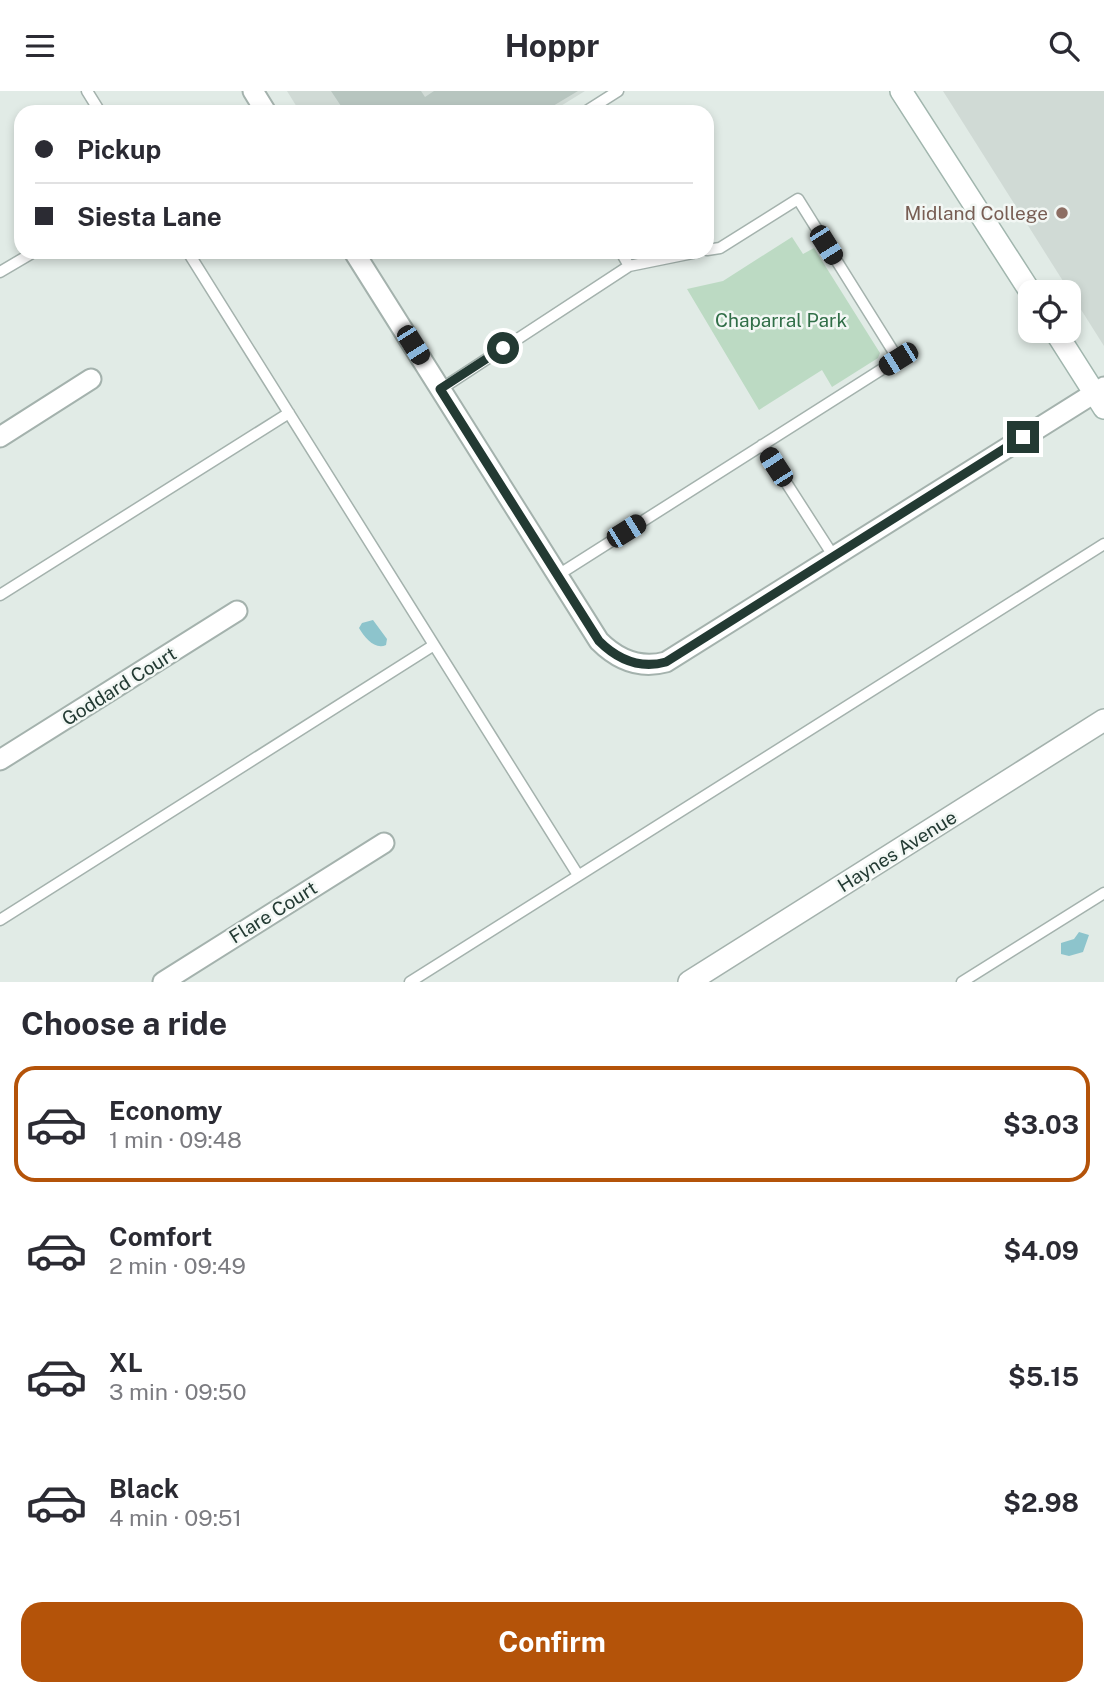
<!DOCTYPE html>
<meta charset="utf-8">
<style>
body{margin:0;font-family:"Public Sans",sans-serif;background:#f7f7f7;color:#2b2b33;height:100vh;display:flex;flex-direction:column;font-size:26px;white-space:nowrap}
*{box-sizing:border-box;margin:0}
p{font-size:23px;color:#7c7c81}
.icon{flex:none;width:38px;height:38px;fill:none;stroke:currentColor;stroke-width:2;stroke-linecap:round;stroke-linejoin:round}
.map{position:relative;height:891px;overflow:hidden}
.side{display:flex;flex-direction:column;background:#fff;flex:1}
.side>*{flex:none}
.top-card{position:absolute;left:14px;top:14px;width:700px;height:154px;border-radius:21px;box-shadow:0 4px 10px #0003;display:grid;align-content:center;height:154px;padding:0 21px;background:#fff}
.fabs{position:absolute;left:1018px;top:189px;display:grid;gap:14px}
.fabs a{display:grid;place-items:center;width:63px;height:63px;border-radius:14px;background:#fff;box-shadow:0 4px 10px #0003;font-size:35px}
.end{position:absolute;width:32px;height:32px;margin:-16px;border:9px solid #233a33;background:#fff;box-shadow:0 0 0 4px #fff}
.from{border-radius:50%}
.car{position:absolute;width:21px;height:42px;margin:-21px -10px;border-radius:9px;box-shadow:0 0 5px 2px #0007;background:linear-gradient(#222 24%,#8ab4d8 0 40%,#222 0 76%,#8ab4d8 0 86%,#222 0)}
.top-card b{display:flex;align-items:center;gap:24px;height:66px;font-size:26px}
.top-card b+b{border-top:2px solid #e1e1e2}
.top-card i{width:18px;height:18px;background:#2b2b33}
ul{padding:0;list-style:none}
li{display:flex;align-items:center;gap:21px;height:116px;margin:0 14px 10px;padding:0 7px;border:4px solid transparent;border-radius:21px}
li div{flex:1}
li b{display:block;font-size:26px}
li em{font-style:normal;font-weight:700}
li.selected{border-color:#b45309}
li>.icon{width:63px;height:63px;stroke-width:1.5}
h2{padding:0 21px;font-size:32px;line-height:84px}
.cta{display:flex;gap:14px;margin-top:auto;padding:14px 21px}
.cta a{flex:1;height:80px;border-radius:21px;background:#b45309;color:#fff;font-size:28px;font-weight:700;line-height:80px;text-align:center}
header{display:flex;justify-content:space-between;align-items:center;height:91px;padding:0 21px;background:#fff;font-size:32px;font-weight:700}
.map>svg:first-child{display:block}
.built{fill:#d0dad5}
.green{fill:#bcdac3}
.water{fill:#8dc4cc}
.building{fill:#b7c5bf}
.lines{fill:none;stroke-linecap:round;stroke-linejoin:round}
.service-casing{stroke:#a4b2ad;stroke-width:13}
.minor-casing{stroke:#a4b2ad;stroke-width:23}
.tertiary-casing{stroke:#a4b2ad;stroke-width:24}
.secondary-casing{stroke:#a1b6ae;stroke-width:24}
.service{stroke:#fff;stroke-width:10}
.minor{stroke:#fff;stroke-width:19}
.tertiary{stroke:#fff;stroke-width:21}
.secondary{stroke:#fff;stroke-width:21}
.route{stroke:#233a33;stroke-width:9}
.education-dot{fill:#8d6e63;stroke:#f2f7f4;stroke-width:2.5}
.labels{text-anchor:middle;stroke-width:5;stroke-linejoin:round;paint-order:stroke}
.education-label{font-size:19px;fill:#785e54;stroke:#f2f7f4;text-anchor:end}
.park-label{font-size:19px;fill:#306e47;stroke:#f2f7f4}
.street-label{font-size:19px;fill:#233a33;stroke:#f2f7f4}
</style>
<header><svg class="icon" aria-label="menu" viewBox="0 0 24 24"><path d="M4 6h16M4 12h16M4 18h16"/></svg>Hoppr<svg class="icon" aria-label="search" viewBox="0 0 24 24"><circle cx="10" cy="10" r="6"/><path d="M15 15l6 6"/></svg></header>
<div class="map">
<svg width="1104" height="891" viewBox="0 0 1104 891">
<rect width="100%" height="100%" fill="#e1ebe6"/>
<!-- built -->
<path class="built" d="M287,0h298l-34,21h-251z
M943,0h161v255z"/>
<!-- green -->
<path class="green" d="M792,146l11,17 11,-6 66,105 -2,5 -46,29 -10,-17 -63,40 -72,-121 36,-8z"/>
<!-- water -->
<path class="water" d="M373,529l14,19 -1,6c-11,5 -21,-7 -27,-17l3,-5z
M1079,841l10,3 -6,17 -14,4 -8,-2v-11l13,-4z"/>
<!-- building -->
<path class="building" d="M331,0h90l4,6 9,-6h144l-35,21h-198z"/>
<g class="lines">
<!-- service casing -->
<g class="service-casing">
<path id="service" d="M87,0l13,21
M585,21l33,-21
M188,161l390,623
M621,161l8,14
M0,181l34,-20
M441,298l188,-123 69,-14
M762,354l72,112
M558,484l340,-216 -100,-160 -78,49 -13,2
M0,504l289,-182
M0,829l434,-275
M410,891l694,-438
M962,891l142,-89"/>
</g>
<!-- minor casing -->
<g class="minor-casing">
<path id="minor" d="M253,0l13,21
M354,161l245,389c19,19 41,28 67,21l438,-275
M0,346l91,-58
M0,669l237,-149
M163,891l221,-139"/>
</g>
<!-- tertiary casing -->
<g class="tertiary-casing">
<path id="tertiary" d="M689,891l415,-262"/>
</g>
<!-- secondary casing -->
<g class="secondary-casing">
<path id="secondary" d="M901,0l130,202
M1055,240l49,77"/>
</g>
<!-- service -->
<use href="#service" class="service"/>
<!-- minor -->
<use href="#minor" class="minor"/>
<!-- tertiary -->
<use href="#tertiary" class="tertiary"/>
<!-- secondary -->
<use href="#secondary" class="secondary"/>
</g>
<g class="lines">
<!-- route -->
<path class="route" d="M503,257l-63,41 159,252c19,19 41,28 67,21l357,-225"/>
</g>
<!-- markers -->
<circle class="education-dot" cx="1062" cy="122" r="7"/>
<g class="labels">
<!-- education labels -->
<g class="education-label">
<text x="1048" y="129">Midland College</text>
</g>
<!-- park labels -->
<g class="park-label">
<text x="781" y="236">Chaparral Park</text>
</g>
<!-- street labels -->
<g class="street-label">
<text transform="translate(119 595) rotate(-32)" y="7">Goddard Court</text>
<text transform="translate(897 760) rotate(-32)" y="7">Haynes Avenue</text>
<text transform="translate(273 821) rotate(-32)" y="7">Flare Court</text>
</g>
</g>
</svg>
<div class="fabs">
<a><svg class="icon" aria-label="locate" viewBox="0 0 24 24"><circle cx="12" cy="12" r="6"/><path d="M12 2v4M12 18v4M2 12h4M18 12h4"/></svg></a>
</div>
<i class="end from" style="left:503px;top:257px"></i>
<i class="end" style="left:1023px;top:346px"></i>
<i class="car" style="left:826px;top:154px;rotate:148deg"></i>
<i class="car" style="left:413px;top:254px;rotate:148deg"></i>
<i class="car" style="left:898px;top:268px;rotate:238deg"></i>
<i class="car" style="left:776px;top:376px;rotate:327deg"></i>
<i class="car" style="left:626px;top:440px;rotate:58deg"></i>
<div class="top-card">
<b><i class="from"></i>Pickup</b>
<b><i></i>Siesta Lane</b>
</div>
</div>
<section class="side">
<h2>Choose a ride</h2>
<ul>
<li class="selected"><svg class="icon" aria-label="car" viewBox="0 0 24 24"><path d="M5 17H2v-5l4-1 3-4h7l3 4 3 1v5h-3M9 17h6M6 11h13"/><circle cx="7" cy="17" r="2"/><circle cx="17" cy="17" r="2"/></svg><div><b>Economy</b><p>1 min · 09:48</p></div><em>$3.03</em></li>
<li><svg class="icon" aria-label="car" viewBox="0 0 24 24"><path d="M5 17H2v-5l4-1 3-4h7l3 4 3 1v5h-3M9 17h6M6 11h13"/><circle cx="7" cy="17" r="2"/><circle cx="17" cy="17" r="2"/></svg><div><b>Comfort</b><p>2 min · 09:49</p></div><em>$4.09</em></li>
<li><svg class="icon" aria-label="car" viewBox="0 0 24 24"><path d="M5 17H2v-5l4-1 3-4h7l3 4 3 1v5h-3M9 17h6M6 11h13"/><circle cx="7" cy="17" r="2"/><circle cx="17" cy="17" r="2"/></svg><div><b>XL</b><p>3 min · 09:50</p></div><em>$5.15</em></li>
<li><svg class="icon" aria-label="car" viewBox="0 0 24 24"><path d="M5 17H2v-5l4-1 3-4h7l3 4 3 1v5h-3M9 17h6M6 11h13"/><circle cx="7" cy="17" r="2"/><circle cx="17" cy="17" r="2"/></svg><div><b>Black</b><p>4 min · 09:51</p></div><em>$2.98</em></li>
</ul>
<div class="cta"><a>Confirm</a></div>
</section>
